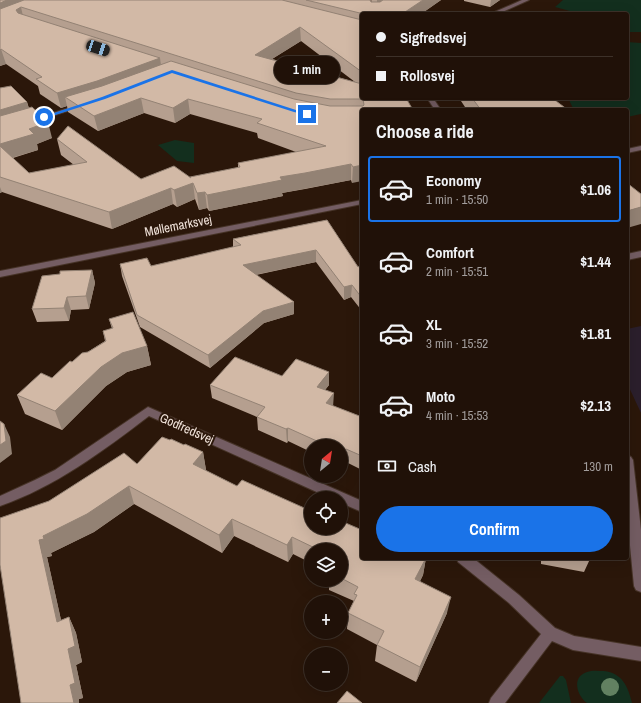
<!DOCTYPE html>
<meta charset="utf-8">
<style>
body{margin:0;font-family:"Archivo Narrow",sans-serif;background:#2d1f16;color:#f1f3f6;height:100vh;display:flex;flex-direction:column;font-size:15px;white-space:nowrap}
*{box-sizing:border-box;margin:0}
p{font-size:13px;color:#a29d9c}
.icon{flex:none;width:22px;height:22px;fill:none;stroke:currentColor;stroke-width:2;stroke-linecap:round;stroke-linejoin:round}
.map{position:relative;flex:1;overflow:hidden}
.sheet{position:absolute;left:360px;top:108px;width:269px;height:452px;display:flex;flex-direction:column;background:#201108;border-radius:4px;box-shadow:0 4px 16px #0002,0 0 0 1px #3d3129}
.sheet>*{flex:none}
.guide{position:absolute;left:360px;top:12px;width:269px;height:88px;border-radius:4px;box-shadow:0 4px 16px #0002,0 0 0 1px #3d3129;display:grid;align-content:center;height:88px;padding:0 16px;background:#201108}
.needle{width:26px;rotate:30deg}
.controls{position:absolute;left:304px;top:439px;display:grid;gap:8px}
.controls a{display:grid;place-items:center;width:44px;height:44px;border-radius:50%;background:#201108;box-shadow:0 4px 16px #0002,0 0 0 1px #3d3129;font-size:20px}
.end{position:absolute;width:18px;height:18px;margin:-9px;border:5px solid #1a73e8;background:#fff;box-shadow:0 0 0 2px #fff}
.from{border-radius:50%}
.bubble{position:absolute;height:28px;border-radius:14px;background:#201108;box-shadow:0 4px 16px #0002,0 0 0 1px #3d3129;font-size:13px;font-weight:800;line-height:28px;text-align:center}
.car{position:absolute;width:12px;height:24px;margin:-12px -6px;border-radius:5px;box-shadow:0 0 3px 1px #0007;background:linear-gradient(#222 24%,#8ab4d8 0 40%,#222 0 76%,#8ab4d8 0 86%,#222 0)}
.guide b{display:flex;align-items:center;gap:14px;height:38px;font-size:15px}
.guide b+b{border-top:1px solid #3d3129}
.guide i{width:10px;height:10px;background:#f1f3f6}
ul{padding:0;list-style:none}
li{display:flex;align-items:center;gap:12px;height:66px;margin:0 8px 6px;padding:0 8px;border:2px solid transparent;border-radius:4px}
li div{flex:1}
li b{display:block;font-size:15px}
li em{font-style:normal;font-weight:800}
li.current{border-color:#1a73e8}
li>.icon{width:36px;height:36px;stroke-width:1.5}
h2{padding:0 16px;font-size:18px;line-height:48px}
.pay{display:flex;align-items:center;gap:10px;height:44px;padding:0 16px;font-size:15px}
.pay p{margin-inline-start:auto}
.primary-button{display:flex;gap:8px;margin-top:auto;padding:8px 16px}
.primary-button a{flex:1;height:46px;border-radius:24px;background:#1a73e8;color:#fff;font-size:16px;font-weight:800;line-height:46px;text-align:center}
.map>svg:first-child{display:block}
.education{fill:#2b1f2c}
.green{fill:#132f1e}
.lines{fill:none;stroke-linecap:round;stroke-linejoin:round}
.service-casing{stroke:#463327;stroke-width:2}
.minor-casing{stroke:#463327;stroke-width:2}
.service{fill:#745d63;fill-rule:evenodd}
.minor{fill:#745d63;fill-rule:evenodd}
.tree{fill:#628161}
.wall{fill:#b59f8f;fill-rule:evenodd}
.shaded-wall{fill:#938274}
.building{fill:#d2b9a6;stroke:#938274}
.route{fill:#1a73e8}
.labels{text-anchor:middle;stroke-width:4;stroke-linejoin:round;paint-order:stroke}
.street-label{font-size:13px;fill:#efe1d8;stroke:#2b170a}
</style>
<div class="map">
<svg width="641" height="703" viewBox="0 0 641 703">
<rect width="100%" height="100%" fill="#2b170a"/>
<!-- education -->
<path class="education" d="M641,326v87l-14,-30v-54z"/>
<!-- green -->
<path class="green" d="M563,0h78v32h-14v-18h-61l4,-3 -15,-4z
M627,42l14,1v71l-14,3v-7h-53l-6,-12h59z
M175,140l19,3v20l-17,-2 -19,-16z
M604,671c18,2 24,15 28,32h-45c-10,-7 -16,-26 0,-31 5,-2 12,-1 17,-1z
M560,676h3l3,4 5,23h-32z"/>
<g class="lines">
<!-- service casing -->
<g class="service-casing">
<path id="service" d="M641,251v6l-14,3v-6z"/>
</g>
<!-- minor casing -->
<g class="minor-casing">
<path id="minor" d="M522,0h7l-31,14h-8z
M427,98h6l8,12h-6z
M78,105l5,1 -50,16 -5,-1z
M641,146v4l-14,3v-4z
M362,200v4l-362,73v-6z
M148,407l214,94v11l-21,-9v-5h-11l-181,-82c-46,35 -94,71 -149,90v-10l35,-16 20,-10z
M627,455l4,2 2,3 8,70v62l-5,-2 -2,-4 -7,-71z
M457,558h16l46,37 36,33 19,8 67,11v14l-68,-11 -21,-9 -47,62h-16l2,-5 50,-64 -32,-31 -51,-41z"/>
</g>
<!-- service -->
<use href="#service" class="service"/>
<!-- minor -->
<use href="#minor" class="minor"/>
</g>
<!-- trees -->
<circle class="tree" cx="610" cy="687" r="9"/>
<!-- wall -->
<path class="wall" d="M0,0h370l2,2 -1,-2h70l-20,14h-59v84h44l-54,85 -1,-3 -46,9 -23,4 1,3 -74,15 -2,-3 -8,2 -4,-11 -18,8 -4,-3 -61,25 -110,-37 -2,1v-105l27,14 2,6 23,30 -15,6 1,6 -25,8 16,15 45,-8 -13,-10 -4,-16 84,40 49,-1 48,-10v-5l58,-11 -38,-14 -1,-5 -67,-19 -15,9 -31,-10 -46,18 -30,-19 -1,-6 -6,2 -21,-14 -2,-8 -32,-22 -6,2zM301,41l54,41 -83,-23z
M464,0h36l-10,7 -26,-6z
M459,98h93l16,12h-101z
M327,220l31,47 4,2v42l-11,-14 -7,3 -28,-38 -60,13 38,27v12l-30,9 -54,45 -70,-41 -18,-51 -2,-12 31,2 82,-19v-8z
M92,270l3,13 -6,26 -18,1 -2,11 -32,1 -5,-13 28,-35z
M109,319l38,27 4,19 -24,7 -21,14 -44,44 -37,-16 -8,-19 35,-17 20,-16 33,-21 -2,-10 9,-2z
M210,385h119l-4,5 8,16 29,11v53l-16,-8 -3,4 -2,-1v-19h-30v6l-23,-11 -1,2 -29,-13 -1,-13 -45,-19z
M170,440l33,12 3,18v1l105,57 115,30 -3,17 -3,6 27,32 -31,69 -41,-21 2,-16 -30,-16 1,-16 6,-12 -25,-11v-10h12v-30h-30v13l-18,-9 -5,8 -54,-26 -12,17 -88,-49 -40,28 -43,21 1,3 -5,1 14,63 8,-3 7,16 6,29 -6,3 7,33 -4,1 -58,4 28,-202 88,-37z
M541,558h49v1l-6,13 -43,-8z"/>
<!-- shaded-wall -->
<path class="shaded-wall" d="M7,0h36l-22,7 3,14 -24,-4v-14z
M377,0h14l-14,9z
M423,0h18l-20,14h-19z
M491,0h9l-10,7z
M300,27l1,14 -45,28 -1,-14z
M1,49l5,15 -6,2v-16z
M160,58l2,14 -97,25 2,9 -6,2 -4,-15z
M141,98l3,15 -46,18 -4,-15z
M188,99l2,15 -15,9 -2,-15z
M27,102l4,15 -31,9v-16z
M48,122l4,16 -15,6 1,6 -34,10 -4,-12v-4l29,-15z
M351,164v16l-69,13 1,3 -74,15 -2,-16 73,-18z
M362,165v16l-10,2 1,-16z
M193,183l2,16 -18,8 -3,-17z
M0,187l2,5 -2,1z
M171,188l2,16 -61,25 -3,-17z
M205,192l2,16 -8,2 -2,-17z
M641,207v17l-14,4v-17z
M316,250v12l-72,15 -1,-12z
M92,270l3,13 -6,26 -3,-13z
M352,285l-1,12 -7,3v-13z
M67,297l4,13 -2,11 -5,-13z
M294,302v12l-30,9 -54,45 -2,-13 55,-44z
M147,346l4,19 -24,7 -21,14 -44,44 -7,-19 46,-44 21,-14z
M329,372v13l-12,15v-13z
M334,393l-1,14 -7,-4z
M4,424l6,13 2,17 -12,9v-18z
M288,428v13l-1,2 -1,-14z
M346,449v13l-3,4 1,-13z
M203,452l3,18 -10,12 -3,-18z
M129,486l5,18 -40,28 -43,21 1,3 -5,1 18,81 -8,-16 -18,-82 4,-4z
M232,519l2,17 -12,17 -3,-18z
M292,537l1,17 -5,8 -1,-17z
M426,558l-3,17 -10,21 2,-17z
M451,597l-4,16 -31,69 4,-15z
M69,617l7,16 6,29 -6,3 7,33 -4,1v4h-5l-4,-18 -2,-36z"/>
<!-- building -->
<path class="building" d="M0,0h7l-7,3z
M24,0h258l80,20v52l-62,-45 -45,28 107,29v14h44l7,12h-51v55l-9,2 -2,-3 -46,9 -25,4 2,3 -75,15 -2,-3 -8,1 -4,-10 -19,7 -3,-2 -62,24 -109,-35v-31l29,27 58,-11 -30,-23 11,-13 73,53 33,-13 17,12 -1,-1 50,-10 -2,-4 88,-17 -69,-23 5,-4 -74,-20 -15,9 -32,-10 -47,18 -29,-19 37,-11 69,-25 123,38 36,7h33l1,-1 -1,-6h-33l-34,-6 -275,-86 -5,3 2,3 142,45 -63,23 -40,12 -21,-14 6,-2 -41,-28 -1,1v-41z
M306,0h64l1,2h9l3,-2h40l-21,14h-38z
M11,86l16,16 -27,8v-22z
M472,98h80l16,12h-87z
M32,107l16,15 -19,7 5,5 -34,10v-28z
M627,183l14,11v13l-14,4z
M327,220l31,47 2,-1 2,3v29l-10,-13 -8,2 -28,-37 -73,15 51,37 -31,9 -55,44 -71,-40 -17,-51 27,-6 4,8 90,-21 -8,-6z
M92,270l-6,26 -19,1 -3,11 -32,1 10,-33 18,-2v-3z
M133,312l14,34 -25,7 -21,14 -46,44 -38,-16 24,-22 11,5 18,-17 2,1 10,-9 6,-1 18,-11 -3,-10 10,-3 -4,-9z
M235,357l47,19 14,-17 33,13 -12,15 17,6 -8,10 36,14v39l-16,-7 -2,4 -3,-1v-6h-13l-40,-18 -2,1 -29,-12 8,-10 -55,-22z
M0,421l4,3 2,17 -6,4z
M162,437l8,3 1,-1 13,6 1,-1 18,8 -10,12 44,22 5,-6 69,31v17h30v-7l21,9v28h64l-11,21 36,18 -31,70 -43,-22 7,-14 -36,-18 9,-18 -3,-1 4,-7 -17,-9v-28h-22l-27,-13 -5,8 -55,-26 -13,16 -90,-49 -42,28 -44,22 1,3 -5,1 18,82 12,-5 6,29 -7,3 7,34 -5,2 4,18h-53l-21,-138v-47l49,-17 75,-48 13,11z
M347,691l15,12h-25z"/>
<!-- route -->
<path class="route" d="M172,70l124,40 13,4 -2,1 -13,-3 -122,-39 -67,26 -59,19 -4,-1 60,-20z"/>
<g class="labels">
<!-- street labels -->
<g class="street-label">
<text transform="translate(178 225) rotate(-11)" y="5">Møllemarksvej</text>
<text transform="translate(187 428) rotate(24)" y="5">Godfredsvej</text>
</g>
</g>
</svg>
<div class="controls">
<a><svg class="needle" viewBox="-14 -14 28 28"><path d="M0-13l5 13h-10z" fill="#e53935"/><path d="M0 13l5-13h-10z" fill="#a29d9c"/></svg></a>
<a><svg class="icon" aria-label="locate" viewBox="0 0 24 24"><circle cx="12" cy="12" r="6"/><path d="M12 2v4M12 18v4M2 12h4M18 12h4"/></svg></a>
<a><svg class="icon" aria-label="layers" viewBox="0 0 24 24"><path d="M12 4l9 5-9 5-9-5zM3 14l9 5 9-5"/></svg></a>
<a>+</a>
<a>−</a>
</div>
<i class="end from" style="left:44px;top:117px"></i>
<i class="end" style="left:307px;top:114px"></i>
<div class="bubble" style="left:274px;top:56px;width:66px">1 min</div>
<i class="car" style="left:98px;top:48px;rotate:108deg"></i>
<div class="guide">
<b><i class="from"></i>Sigfredsvej</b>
<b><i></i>Rollosvej</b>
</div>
<section class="sheet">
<h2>Choose a ride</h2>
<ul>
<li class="current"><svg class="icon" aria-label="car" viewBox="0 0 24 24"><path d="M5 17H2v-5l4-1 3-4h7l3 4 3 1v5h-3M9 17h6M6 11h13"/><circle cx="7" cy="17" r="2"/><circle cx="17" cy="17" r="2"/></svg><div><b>Economy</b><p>1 min · 15:50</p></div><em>$1.06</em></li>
<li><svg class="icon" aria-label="car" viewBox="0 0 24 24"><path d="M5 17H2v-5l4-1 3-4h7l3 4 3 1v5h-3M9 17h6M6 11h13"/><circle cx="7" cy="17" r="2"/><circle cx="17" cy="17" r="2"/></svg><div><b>Comfort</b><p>2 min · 15:51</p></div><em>$1.44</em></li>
<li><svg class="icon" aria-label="car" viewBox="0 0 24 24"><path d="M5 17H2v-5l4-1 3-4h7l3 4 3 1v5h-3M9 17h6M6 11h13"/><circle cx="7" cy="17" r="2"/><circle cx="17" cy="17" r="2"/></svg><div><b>XL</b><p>3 min · 15:52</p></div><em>$1.81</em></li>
<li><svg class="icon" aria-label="car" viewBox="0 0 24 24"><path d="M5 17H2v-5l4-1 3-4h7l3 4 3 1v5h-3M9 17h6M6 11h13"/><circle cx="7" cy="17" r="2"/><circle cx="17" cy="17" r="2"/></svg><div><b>Moto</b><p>4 min · 15:53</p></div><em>$2.13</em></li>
</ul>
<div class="pay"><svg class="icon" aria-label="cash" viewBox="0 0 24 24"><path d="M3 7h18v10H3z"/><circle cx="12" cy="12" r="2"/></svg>Cash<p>130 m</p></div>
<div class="primary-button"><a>Confirm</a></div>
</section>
</div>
